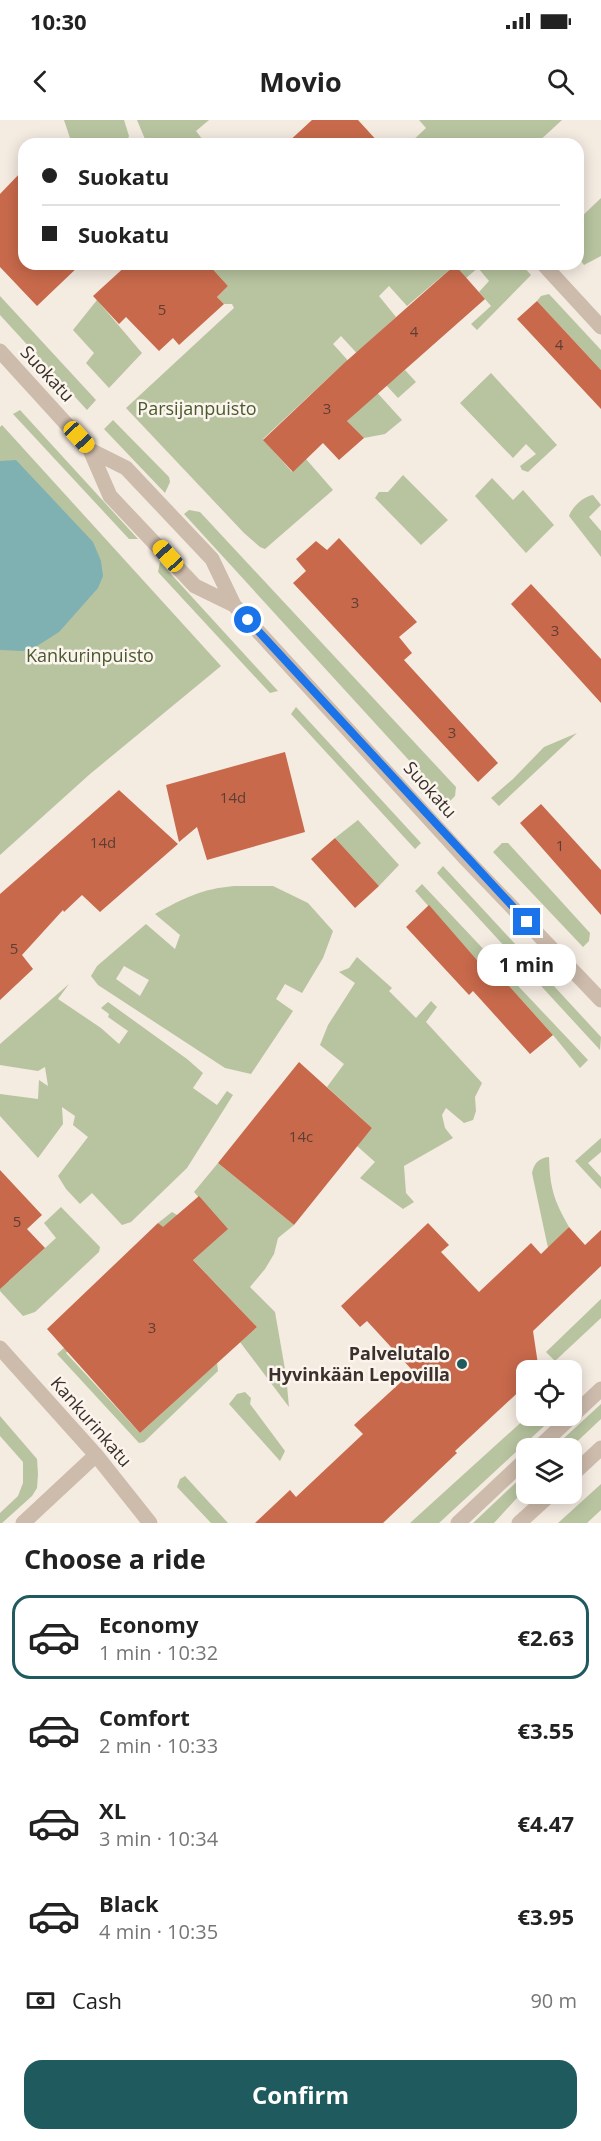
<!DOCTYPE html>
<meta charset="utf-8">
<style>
body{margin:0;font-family:"Open Sans",sans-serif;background:#f2f2f2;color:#222;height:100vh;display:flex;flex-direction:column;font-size:22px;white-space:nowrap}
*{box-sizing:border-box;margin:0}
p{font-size:20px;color:#767676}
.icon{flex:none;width:33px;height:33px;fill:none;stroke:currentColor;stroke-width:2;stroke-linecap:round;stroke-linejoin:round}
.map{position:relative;height:1403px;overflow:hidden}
.panel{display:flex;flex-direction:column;background:#fff;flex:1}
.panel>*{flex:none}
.hud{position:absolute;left:18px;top:18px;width:566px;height:132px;border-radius:18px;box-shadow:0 3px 15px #0003;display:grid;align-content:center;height:132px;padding:0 24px;background:#fff}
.tools{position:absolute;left:516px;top:1240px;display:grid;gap:12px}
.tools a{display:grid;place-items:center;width:66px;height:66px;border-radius:12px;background:#fff;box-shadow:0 3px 15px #0003;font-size:30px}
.end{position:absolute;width:27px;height:27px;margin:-14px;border:8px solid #1a73e8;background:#fff;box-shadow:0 0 0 3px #fff}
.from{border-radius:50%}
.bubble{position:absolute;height:42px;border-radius:18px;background:#fff;box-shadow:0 3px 15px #0003;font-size:20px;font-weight:700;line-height:42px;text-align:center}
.car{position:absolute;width:18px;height:36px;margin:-18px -9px;border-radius:8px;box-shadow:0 0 4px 2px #0007;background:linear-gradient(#f5c518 24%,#345 0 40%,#f5c518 0 76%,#345 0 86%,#f5c518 0)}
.hud b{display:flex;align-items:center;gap:21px;height:57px;font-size:22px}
.hud b+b{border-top:2px solid #e0e0e0}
.hud i{width:15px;height:15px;background:#222}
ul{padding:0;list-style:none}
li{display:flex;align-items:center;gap:18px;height:84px;margin:0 12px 9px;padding:0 12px;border:3px solid transparent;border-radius:18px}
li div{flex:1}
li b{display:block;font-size:22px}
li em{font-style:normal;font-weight:700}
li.active{border-color:#1f5a5e}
li>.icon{width:54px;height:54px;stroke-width:1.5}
h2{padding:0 24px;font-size:27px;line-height:72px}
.pay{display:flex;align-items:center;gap:15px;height:66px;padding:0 24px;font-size:22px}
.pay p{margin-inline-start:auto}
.action{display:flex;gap:12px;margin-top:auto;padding:12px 24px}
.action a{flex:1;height:69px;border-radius:18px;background:#1f5a5e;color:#fff;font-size:24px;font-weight:700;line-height:69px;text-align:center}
.status{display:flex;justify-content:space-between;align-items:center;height:42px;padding:0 30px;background:#fff;direction:ltr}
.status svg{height:16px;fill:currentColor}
header{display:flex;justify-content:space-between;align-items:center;height:78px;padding:0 24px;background:#fff;font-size:27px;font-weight:700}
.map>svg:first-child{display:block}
.green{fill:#b8c4a0;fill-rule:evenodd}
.water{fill:#7fb0b2}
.building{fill:#c8694b}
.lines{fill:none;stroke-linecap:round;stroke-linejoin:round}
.minor{stroke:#cdbbac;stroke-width:15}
.tertiary{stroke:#cdbbac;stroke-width:15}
.route{stroke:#1a73e8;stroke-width:8}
.poi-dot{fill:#1f5a5e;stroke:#fbf5ee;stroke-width:2}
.labels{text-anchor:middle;stroke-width:5;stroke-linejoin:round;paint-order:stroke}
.number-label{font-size:15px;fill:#5e3e33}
.street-label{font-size:18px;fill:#3b302b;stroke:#fbf5ee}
.park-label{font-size:18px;fill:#4a5a2e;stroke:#fbf5ee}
.poi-label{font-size:18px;font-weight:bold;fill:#3b302b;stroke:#fbf5ee;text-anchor:end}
</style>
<div class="status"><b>10:30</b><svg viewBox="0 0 49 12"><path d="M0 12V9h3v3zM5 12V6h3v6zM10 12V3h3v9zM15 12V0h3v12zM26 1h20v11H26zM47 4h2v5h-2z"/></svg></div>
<header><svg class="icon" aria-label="back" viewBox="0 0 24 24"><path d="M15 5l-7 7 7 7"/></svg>Movio<svg class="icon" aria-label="search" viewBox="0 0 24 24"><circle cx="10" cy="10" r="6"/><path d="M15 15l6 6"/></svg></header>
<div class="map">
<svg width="601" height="1403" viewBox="0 0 601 1403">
<rect width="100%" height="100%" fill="#f4ebe1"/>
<!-- green -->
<path class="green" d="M64,0h60l5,16 -3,8h-54z
M137,0h72l-13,11 10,13h-59z
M419,0h143l-26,24h-127l17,-16z
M601,78v58l-17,9 -6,-8v-37z
M210,144h311l10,11 -54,55 -6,-6 20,-18 -12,-14 10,-11 -11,-13 -12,10 -11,-13 -48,41 -18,-20 -10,10 17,21 -32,30 29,33 12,-10 11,12 -18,16 -57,-62 -8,8 69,76 -17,14 -21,4 -17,-17 25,-24 -30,-32 -79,74 29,33 14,-13 27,31 -68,59 -5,-2 -16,-14 -118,-125 108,-100 -2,-4h-8l-7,-7 11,-11 -19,-21z
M549,174l52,56v20l-64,-69 4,-5z
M0,176l96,104 -9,10 -87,-95z
M97,180l45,53 -33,35 -23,-25 8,-10 -21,-23z
M491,253l66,72 -29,27 -6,-2 -2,-4 16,-12 -10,-10 -13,14 -53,-55z
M20,290l118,129h-9l-116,-125z
M113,300l56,57 1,5 -5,11 -61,-64z
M2,305l219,241 -131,108 -90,81v-428z
M403,355l45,45 -27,25 -46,-47 4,-6h9z
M492,358l21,22 10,-10 31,35 -28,28 -51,-57z
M593,375l8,10 -12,12 12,14v26l-32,-41c3,-9 15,-20 24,-21z
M189,390l11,2 256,275 -1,9 -7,7 -264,-289z
M160,442l118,129 -8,2 -112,-121z
M296,587l125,136 -6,6 -124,-135z
M577,613l-78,73 -8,-8 22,-19 31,-32z
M358,700l41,45 -20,21 -44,-48z
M502,723h6l82,90 -1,8 -6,6 -90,-95z
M443,746l158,171 -1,13 -163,-177z
M422,764l166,176 -8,8 -27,-33 -52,-58 -5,5 -81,-91z
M234,766h39l35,17 25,28 -10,27 -21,35 -17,-9 -9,15 17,12 -42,63 -26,-6 -127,-83 -7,-9 6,-10 49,-42 29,25 5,-14 -25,-21c29,-16 46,-25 79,-28zM124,846l25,14 -9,16 -24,-17z
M357,837l35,31 -3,3 27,27 15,-17 6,6 -11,15 56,61 -7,14 1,14 -3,9 -9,3 -18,-15 -4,7 3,13 8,10 -49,28 2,27 8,9 -11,7 -43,-31 15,-16 -18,-16 15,-18 -45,-41 17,-23 -24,-19 8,-20 27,-42 -16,-11 10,-4z
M69,864l-11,15 43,29 18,16 9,-13 -20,-14 1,-3 -8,-6 7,-6 79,57 16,14 -10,15 24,17 10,-14 6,4 -46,73 -56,54 -9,3 -30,-32 -12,11 -14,-15 -8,-13 30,-39 -15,-12 2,-9 -13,-9 1,17 -25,34 -38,-42v-22l38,5 1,-19 9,6 -3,-19 -7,4 -38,-6v-21z
M601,1018v14l-13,11 13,14v12l-26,-28z
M549,1037c1,32 5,43 20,70l-21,21 -16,-75c2,-9 6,-15 17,-16z
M218,1043l76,62 -16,13 -4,16 -9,15 -15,18 25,25 11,63 3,32 -49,-65 17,-15 -99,-104 14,-11 5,3 29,33 21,-19 -33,-37z
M61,1087l39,40 -1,5 -64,60 -12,4 -23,-25v-19l9,9 47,-43 -12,-15z
M601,1179v19l-46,43 -9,-9z
M83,1215l-17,18 74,80 77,-70 1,8 -74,71 -5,1 -82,-89 21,-18z
M245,1272l6,6 -1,6 35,47 -5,10 -51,-57 8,-10z
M601,1284v15l-32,30h-17z
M0,1296l37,43 1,15 -1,14 -5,8 -30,27h-2v-10l18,-17 5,-13v-21l-23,-26z
M528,1296h27l-116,107h-29z
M526,1353v15l-32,35h-21z
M185,1356l43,47h-17l-34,-36 3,-8z
M601,1364v26l-14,13h-29z"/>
<!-- water -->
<path class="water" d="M16,340l77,82 8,19 2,15 -5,12 -39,44 -22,14 -14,5 -23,-1v-189z"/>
<!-- building -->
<path class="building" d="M312,0h46l22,24h-94z
M24,49v95h57l-44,42 -37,-39v-73z
M128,144h80l20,22 -11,11 7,7 -45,41 -6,-7 -14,13 -33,-34 -7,7 -26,-28z
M455,145l30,34 -138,122 17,17 -25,22 -16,-17 -30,29 -30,-32 79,-75z
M537,181l64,69v39l-84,-90z
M339,418l78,84 -18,15 13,16 -8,7 94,103 -20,19 -185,-199 13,-12 -10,-12 20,-18 11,9z
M531,464l70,75v44l-90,-99z
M285,632l20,80 -98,28 -10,-33 -18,15 -13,-57z
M119,670l59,54 -78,68 -18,-17 -18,17 -1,-2 -41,45 11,14 -33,31v-106z
M541,684l60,66v45l-81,-92z
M335,718l44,48 -24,22 -44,-49z
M429,785l67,77 5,-5 52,58 -23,19 -57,-63 -4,4 -63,-68z
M299,942l73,66 -78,97 -76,-62z
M0,1050l42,45 -15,14 18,19 -45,41z
M199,1076l29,33 -35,31 64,67 -117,106 -93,-104 111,-106 5,4z
M428,1103l21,22 -8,7 38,40 52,-49 10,11 28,-27 16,18 16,-15v36l-68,65 6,40h-13v14l-71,66 2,2 -74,70h-128l35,-33 6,7 67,-63 -9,-9 59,-54 -46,-50 -7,6 -19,-21z"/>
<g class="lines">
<!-- minor -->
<path class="minor" d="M543,144l58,63
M0,1228l96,107 54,68
M23,1403l73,-68"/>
<!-- tertiary -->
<path class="tertiary" d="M0,231l90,99 36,18 86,91 22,46 230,252 137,143
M90,330l20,46 85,90 39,19
M537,1329l64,-60
M572,1355l29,-27
M458,1403l68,-64
M519,1403l32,-29"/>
</g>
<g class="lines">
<!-- route -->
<path class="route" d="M248,500l279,302"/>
</g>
<!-- markers -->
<circle class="poi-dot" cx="462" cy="1244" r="6"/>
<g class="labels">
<!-- number labels -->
<g class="number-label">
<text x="162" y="195">5</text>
<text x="414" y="217">4</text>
<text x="559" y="230">4</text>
<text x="327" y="294">3</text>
<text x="355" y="488">3</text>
<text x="555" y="516">3</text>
<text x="452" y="618">3</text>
<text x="233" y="683">14d</text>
<text x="103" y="728">14d</text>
<text x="560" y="731">1</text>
<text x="14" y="834">5</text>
<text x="301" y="1022">14c</text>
<text x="17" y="1107">5</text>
<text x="152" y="1213">3</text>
</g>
<!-- street labels -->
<g class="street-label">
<text transform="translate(47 254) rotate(47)" y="6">Suokatu</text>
<text transform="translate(430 670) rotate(48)" y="6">Suokatu</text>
<text transform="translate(91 1302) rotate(49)" y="6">Kankurinkatu</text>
</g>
<!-- park labels -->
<g class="park-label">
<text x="197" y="295">Parsijanpuisto</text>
<text x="90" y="542">Kankurinpuisto</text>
</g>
<!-- poi labels -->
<g class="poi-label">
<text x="450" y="1240">Palvelutalo<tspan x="450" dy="21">Hyvinkään Lepovilla</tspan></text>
</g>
</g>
</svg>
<div class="tools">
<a><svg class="icon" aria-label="locate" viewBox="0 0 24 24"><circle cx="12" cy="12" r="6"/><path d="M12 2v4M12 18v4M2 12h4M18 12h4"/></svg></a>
<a><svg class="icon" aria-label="layers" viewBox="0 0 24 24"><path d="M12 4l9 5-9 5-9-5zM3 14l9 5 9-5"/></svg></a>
</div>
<i class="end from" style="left:248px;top:500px"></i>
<i class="end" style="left:527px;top:802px"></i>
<div class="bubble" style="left:477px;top:824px;width:99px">1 min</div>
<i class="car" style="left:79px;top:317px;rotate:137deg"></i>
<i class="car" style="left:168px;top:436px;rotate:318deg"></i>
<div class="hud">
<b><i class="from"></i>Suokatu</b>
<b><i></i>Suokatu</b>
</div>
</div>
<section class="panel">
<h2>Choose a ride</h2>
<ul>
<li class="active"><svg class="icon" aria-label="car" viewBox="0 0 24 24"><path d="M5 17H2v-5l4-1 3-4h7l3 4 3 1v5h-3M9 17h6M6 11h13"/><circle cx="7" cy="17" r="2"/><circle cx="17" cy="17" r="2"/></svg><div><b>Economy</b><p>1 min · 10:32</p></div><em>€2.63</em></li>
<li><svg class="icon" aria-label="car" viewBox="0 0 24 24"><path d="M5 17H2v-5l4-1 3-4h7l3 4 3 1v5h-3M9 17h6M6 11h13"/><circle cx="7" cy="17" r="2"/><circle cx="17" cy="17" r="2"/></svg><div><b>Comfort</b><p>2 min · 10:33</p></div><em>€3.55</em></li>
<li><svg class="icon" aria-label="car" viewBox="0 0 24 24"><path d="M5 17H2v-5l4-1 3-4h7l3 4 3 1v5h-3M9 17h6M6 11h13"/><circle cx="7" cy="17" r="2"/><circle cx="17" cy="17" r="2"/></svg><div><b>XL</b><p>3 min · 10:34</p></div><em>€4.47</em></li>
<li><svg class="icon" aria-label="car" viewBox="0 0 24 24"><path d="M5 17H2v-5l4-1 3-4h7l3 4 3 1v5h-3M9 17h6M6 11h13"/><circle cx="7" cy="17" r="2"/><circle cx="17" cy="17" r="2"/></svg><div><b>Black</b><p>4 min · 10:35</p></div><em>€3.95</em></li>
</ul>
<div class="pay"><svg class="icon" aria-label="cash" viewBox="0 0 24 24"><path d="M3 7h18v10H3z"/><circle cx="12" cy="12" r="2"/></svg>Cash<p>90 m</p></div>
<div class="action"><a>Confirm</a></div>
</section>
